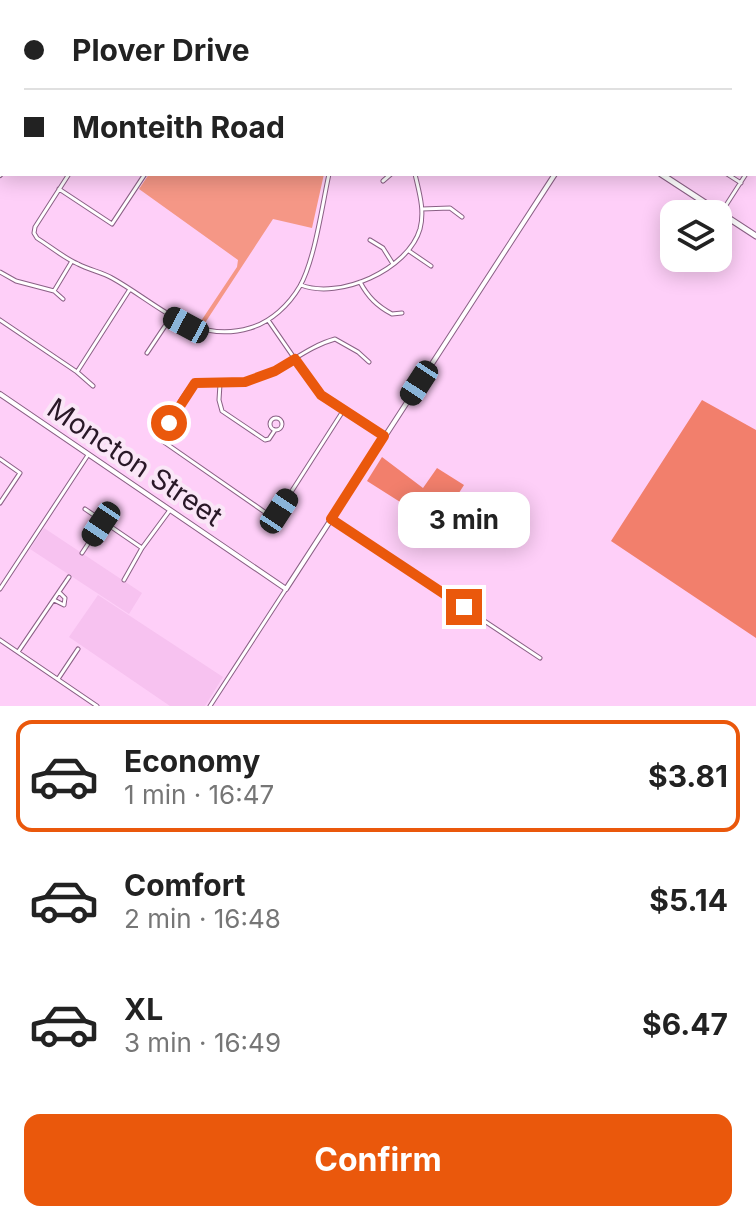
<!DOCTYPE html>
<meta charset="utf-8">
<style>
body{margin:0;font-family:Inter,sans-serif;background:#f6f6f6;color:#222;height:100vh;display:flex;flex-direction:column;font-size:30px;white-space:nowrap}
*{box-sizing:border-box;margin:0}
p{font-size:26px;color:#767676}
.icon{flex:none;width:44px;height:44px;fill:none;stroke:currentColor;stroke-width:2;stroke-linecap:round;stroke-linejoin:round}
.map{position:relative;height:706px;overflow:hidden}
.drawer{display:flex;flex-direction:column;background:#fff;flex:1}
.drawer>*{flex:none}
.hud{position:absolute;left:0px;top:0px;width:756px;height:176px;box-shadow:0 4px 20px #0003;display:grid;align-content:center;height:176px;padding:0 24px;background:#fff}
.tools{position:absolute;left:660px;top:200px;display:grid;gap:16px}
.tools a{display:grid;place-items:center;width:72px;height:72px;border-radius:16px;background:#fff;box-shadow:0 4px 20px #0003;font-size:40px}
.end{position:absolute;width:36px;height:36px;margin:-18px;border:10px solid #ea580c;background:#fff;box-shadow:0 0 0 4px #fff}
.from{border-radius:50%}
.bubble{position:absolute;height:56px;border-radius:16px;background:#fff;box-shadow:0 4px 20px #0003;font-size:26px;font-weight:700;line-height:56px;text-align:center}
.car{position:absolute;width:24px;height:48px;margin:-24px -12px;border-radius:10px;box-shadow:0 0 6px 2px #0007;background:linear-gradient(#222 24%,#8ab4d8 0 40%,#222 0 76%,#8ab4d8 0 86%,#222 0)}
.hud b{display:flex;align-items:center;gap:28px;height:76px;font-size:30px}
.hud b+b{border-top:2px solid #e0e0e0}
.hud i{width:20px;height:20px;background:#222}
ul{padding:14px 0 0;list-style:none}
li{display:flex;align-items:center;gap:24px;height:112px;margin:0 16px 12px;padding:0 8px;border:4px solid transparent;border-radius:16px}
li div{flex:1}
li b{display:block;font-size:30px}
li em{font-style:normal;font-weight:700}
li.on{border-color:#ea580c}
li>.icon{width:72px;height:72px;stroke-width:1.5}
.button{display:flex;gap:16px;margin-top:auto;padding:16px 24px}
.button a{flex:1;height:92px;border-radius:16px;background:#ea580c;color:#fff;font-size:32px;font-weight:700;line-height:92px;text-align:center}
.map>svg:first-child{display:block}
.built{fill:#f7c2f0}
.green{fill:#f59786}
.forest{fill:#f27f6c}
.lines{fill:none;stroke-linecap:round;stroke-linejoin:round}
.minor-casing{stroke:#8a6085;stroke-width:5}
.tertiary-casing{stroke:#8a6085;stroke-width:6}
.secondary-casing{stroke:#8a6085;stroke-width:7}
.minor{stroke:#fff;stroke-width:3}
.tertiary{stroke:#fff;stroke-width:4}
.secondary{stroke:#fff;stroke-width:5}
.route{stroke:#ea580c;stroke-width:10}
.labels{text-anchor:middle;stroke-width:8;stroke-linejoin:round;paint-order:stroke}
.street-label{font-size:28px;fill:#291827;stroke:#fae6f7}
</style>
<div class="map">
<svg width="756" height="706" viewBox="0 0 756 706">
<rect width="100%" height="100%" fill="#fecff8"/>
<!-- built -->
<path class="built" d="M44,528l98,65 -13,21 -99,-65z
M98,595l125,82 -18,29h-35l-101,-69z"/>
<!-- green -->
<path class="green" d="M149,174h175l-12,54 -39,-9 -70,107 -4,-2 38,-57 1,-7 -99,-71z"/>
<!-- forest -->
<path class="forest" d="M702,400l54,30v208l-145,-97z
M382,457l41,31 14,-20 27,17 -26,41 -71,-45z"/>
<g class="lines">
<!-- minor casing -->
<g class="minor-casing">
<path id="minor" d="M190,0l3,2
M349,0l3,2
M502,0l3,2
M727,0l3,2
M59,2l2,-2
M174,2l1,-2
M230,2l1,-2
M285,2l2,-2
M421,2l2,-2
M541,2l2,-2
M603,2l1,-2
M0,4h2
M754,21l2,6
M0,35l2,-3
M0,68l2,1
M754,79l2,-1
M754,128l2,-2
M754,134l2,1
M754,162l2,-3
M69,174l-34,53 -1,6 3,5c14,9 27,20 41,26 11,6 24,8 34,14 45,25 82,67 138,50 21,-6 39,-23 50,-42 15,-27 22,-80 29,-112
M727,174l14,9
M383,181l8,-7
M59,189l53,35 33,-50
M422,209l28,-1 12,9
M721,213l25,-39
M370,240l13,8 10,16
M409,251l22,15
M0,272l16,9 38,10 18,-30
M360,282c8,15 17,24 32,32l10,-1
M301,285c38,15 107,-15 119,-56 5,-19 -1,-37 -5,-55
M54,291l9,8
M0,320l77,52 16,14
M268,320l49,71 67,45
M147,353l24,-36
M77,372l53,-83
M220,384l-1,16 3,11 43,29 4,-1 6,-9
M343,411l-64,100 -6,3 -7,-1 -105,-73c2,-10 26,-54 35,-58 4,-2 38,1 49,-1 34,-6 57,-33 90,-42l23,13 11,10
M270 424a6 6 0 1 1 12 0a6 6 0 1 1-12 0Z
M0,459l20,14 -20,30
M85,509l57,39
M331,519l209,139
M82,553l21,-32
M124,580l18,-32 28,-38
M0,589l88,-134
M54,600l10,5 1,-7 -6,-6
M0,640l97,66
M18,652l51,-75
M58,679l20,-30
M210,706l76,-117"/>
</g>
<!-- tertiary casing -->
<g class="tertiary-casing">
<path id="tertiary" d="M113,2l1,-2
M0,175l2,-3
M0,394l286,195 269,-415"/>
</g>
<!-- secondary casing -->
<g class="secondary-casing">
<path id="secondary" d="M404,0l3,2
M667,2l1,-2
M661,174l95,62"/>
</g>
<!-- minor -->
<use href="#minor" class="minor"/>
<!-- tertiary -->
<use href="#tertiary" class="tertiary"/>
<!-- secondary -->
<use href="#secondary" class="secondary"/>
</g>
<g class="lines">
<!-- route -->
<path class="route" d="M169,423l26,-40 50,-1 30,-11 20,-12 26,36 63,41 -53,83 133,88"/>
</g>
<g class="labels">
<!-- street labels -->
<g class="street-label">
<text transform="translate(135 462) rotate(34)" y="10">Moncton Street</text>
</g>
</g>
</svg>
<div class="tools">
<a><svg class="icon" aria-label="layers" viewBox="0 0 24 24"><path d="M12 4l9 5-9 5-9-5zM3 14l9 5 9-5"/></svg></a>
</div>
<i class="end from" style="left:169px;top:423px"></i>
<i class="end" style="left:464px;top:607px"></i>
<div class="bubble" style="left:398px;top:492px;width:132px">3 min</div>
<i class="car" style="left:186px;top:325px;rotate:298deg"></i>
<i class="car" style="left:419px;top:383px;rotate:213deg"></i>
<i class="car" style="left:279px;top:511px;rotate:33deg"></i>
<i class="car" style="left:101px;top:524px;rotate:214deg"></i>
<div class="hud">
<b><i class="from"></i>Plover Drive</b>
<b><i></i>Monteith Road</b>
</div>
</div>
<section class="drawer">
<ul>
<li class="on"><svg class="icon" aria-label="car" viewBox="0 0 24 24"><path d="M5 17H2v-5l4-1 3-4h7l3 4 3 1v5h-3M9 17h6M6 11h13"/><circle cx="7" cy="17" r="2"/><circle cx="17" cy="17" r="2"/></svg><div><b>Economy</b><p>1 min · 16:47</p></div><em>$3.81</em></li>
<li><svg class="icon" aria-label="car" viewBox="0 0 24 24"><path d="M5 17H2v-5l4-1 3-4h7l3 4 3 1v5h-3M9 17h6M6 11h13"/><circle cx="7" cy="17" r="2"/><circle cx="17" cy="17" r="2"/></svg><div><b>Comfort</b><p>2 min · 16:48</p></div><em>$5.14</em></li>
<li><svg class="icon" aria-label="car" viewBox="0 0 24 24"><path d="M5 17H2v-5l4-1 3-4h7l3 4 3 1v5h-3M9 17h6M6 11h13"/><circle cx="7" cy="17" r="2"/><circle cx="17" cy="17" r="2"/></svg><div><b>XL</b><p>3 min · 16:49</p></div><em>$6.47</em></li>
</ul>
<div class="button"><a>Confirm</a></div>
</section>
